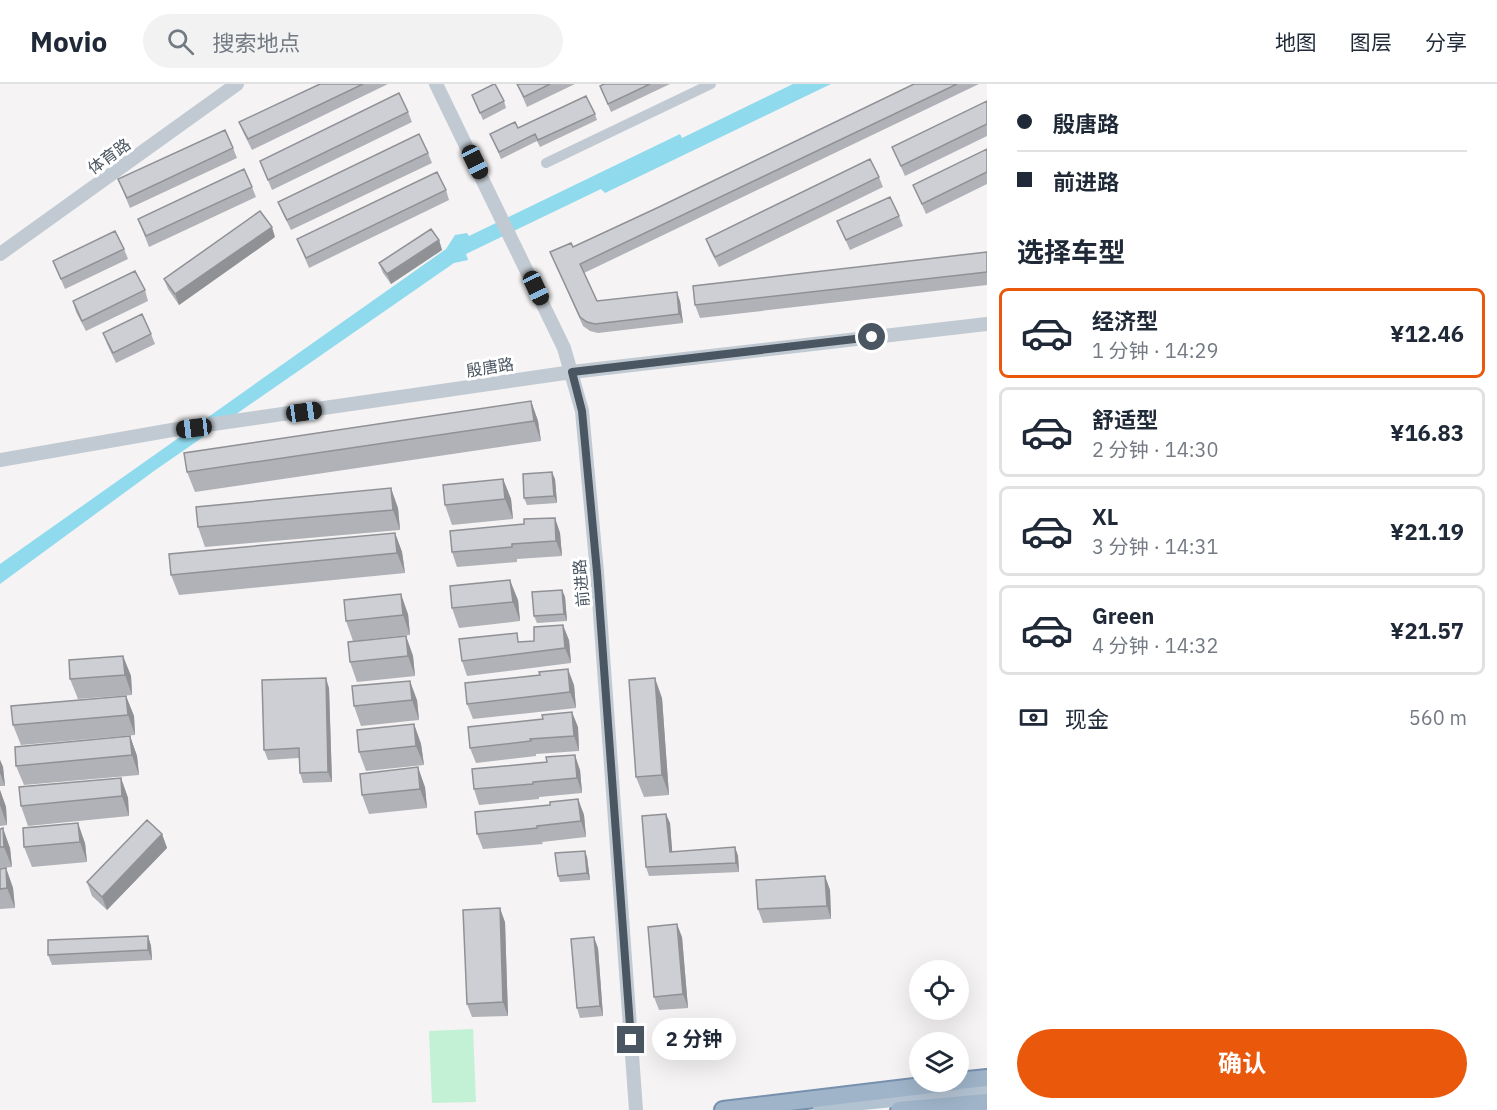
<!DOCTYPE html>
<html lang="zh">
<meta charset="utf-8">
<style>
body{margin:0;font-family:"IBM Plex Sans","Noto Sans SC",sans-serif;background:#f2f2f3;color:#1f2937;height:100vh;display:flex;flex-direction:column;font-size:22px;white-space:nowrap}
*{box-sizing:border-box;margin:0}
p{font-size:20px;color:#747a83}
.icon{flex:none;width:33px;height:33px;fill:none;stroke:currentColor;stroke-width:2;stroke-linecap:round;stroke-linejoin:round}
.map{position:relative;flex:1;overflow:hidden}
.details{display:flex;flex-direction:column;background:#fff;width:510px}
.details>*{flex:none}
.banner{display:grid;align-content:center;height:132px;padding:0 30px;background:#fff}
.fabs{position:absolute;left:909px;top:876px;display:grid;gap:12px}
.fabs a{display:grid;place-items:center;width:60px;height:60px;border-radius:50%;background:#fff;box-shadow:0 6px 24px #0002;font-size:30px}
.end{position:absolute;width:27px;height:27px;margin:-14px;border:8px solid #4a5661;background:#fff;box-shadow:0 0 0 3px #fff}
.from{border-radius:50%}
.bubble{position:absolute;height:42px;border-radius:21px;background:#fff;box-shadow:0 6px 24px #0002;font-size:20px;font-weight:700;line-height:42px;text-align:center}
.car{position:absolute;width:18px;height:36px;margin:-18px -9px;border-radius:8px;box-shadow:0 0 4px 2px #0007;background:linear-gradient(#222 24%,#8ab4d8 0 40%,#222 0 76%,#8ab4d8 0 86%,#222 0)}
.banner b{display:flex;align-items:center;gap:21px;height:57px;font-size:22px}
.banner b+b{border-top:2px solid #e0e1e3}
.banner i{width:15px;height:15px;background:#1f2937}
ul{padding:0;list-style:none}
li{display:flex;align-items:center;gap:18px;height:90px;margin:0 12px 9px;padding:0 18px;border:3px solid #e0e1e3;border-radius:9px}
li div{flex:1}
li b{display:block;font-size:22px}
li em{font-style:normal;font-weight:700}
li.on{border-color:#ea580c}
li>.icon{width:54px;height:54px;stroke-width:1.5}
h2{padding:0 30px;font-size:27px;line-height:72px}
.pay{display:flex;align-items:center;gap:15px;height:66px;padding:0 30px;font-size:22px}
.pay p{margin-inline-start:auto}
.action{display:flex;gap:12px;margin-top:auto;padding:12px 30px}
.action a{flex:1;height:69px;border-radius:36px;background:#ea580c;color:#fff;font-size:24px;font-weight:700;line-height:69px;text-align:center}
header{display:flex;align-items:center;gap:36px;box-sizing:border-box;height:84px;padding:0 30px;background:#fff;border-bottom:2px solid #e0e1e3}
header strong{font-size:28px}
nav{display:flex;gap:33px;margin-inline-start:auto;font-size:21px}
.search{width:420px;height:54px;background:#f2f2f3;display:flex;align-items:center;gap:15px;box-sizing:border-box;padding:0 21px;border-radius:33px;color:#747a83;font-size:22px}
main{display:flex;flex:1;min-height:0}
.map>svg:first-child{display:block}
.green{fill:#c3f1d5}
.water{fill:#90daee}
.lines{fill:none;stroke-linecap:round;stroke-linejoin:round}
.trunk-casing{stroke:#7690ad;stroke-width:20}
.minor{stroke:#c1cad2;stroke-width:10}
.tertiary{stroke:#c1cad2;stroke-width:14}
.primary{stroke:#b3c2d1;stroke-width:16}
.trunk{stroke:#9fb4c9;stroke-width:16}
.wall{fill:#b0b2b7}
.shaded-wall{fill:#909195}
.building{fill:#cdcfd5;stroke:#909195;stroke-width:1.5}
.route{stroke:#4a5661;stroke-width:8}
.labels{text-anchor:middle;stroke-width:6;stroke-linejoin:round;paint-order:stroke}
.street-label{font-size:16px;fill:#4a5661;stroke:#fff}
</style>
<header>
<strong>Movio</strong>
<div class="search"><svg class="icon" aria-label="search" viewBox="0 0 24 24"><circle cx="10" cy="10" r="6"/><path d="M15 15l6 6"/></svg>搜索地点</div>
<nav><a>地图</a><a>图层</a><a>分享</a></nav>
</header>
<main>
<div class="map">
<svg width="987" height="1026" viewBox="0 0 987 1026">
<rect width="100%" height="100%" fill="#f5f3f3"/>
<!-- green -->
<path class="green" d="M473,945l3,73 -44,1 -3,-72z"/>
<!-- water -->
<path class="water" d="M793,0h38l-226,109 -4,-4 -135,65 2,6 -14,3 -300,208 -154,113v-20l446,-315 9,-14 12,-2 2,3 211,-102 2,4z"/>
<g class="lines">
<!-- trunk casing -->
<g class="trunk-casing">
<path id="trunk" d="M958,997l29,-3
M723,1026l233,-28
M899,1026l88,-8"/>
</g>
<!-- minor -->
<path class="minor" d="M546,79l165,-79"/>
<!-- tertiary -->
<path class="tertiary" d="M436,0l128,264 18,63 15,161 39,538
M0,170l237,-170
M0,376l172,-30 400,-58 415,-48"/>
<!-- primary -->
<path class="primary" d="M821,1022l166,-16"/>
<!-- trunk -->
<use href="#trunk" class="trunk"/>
</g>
<!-- wall -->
<path class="wall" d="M320,0h68l-136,66 -9,-18 -4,-10z
M517,0h58l-48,23z
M604,0h66l-59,28 -11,-26z
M914,0h65l-395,189 13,28h83l3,22 -85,10 -8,-2 -7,-5 -33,-74 23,-5 86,-40z
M472,11l32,6 2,7 -23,12z
M987,17v35l-82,40 -13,-29z
M408,28l4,10 -140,68 -12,-29z
M595,30l2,6 -57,27 -3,-6 -36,18 -11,-25z
M233,64l4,10 -107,50 -12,-29z
M987,65v35l-61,30 -13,-29z
M428,69l4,10 -141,67 -9,-18 -4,-10z
M879,93l4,10 -164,80 -9,-17 -4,-11z
M252,103l4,10 -107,50 -11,-28z
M446,106l3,10 -140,68 -12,-29z
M899,132l4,10 -53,24 -13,-29z
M275,153l-96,68 -11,-16 -4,-10z
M439,156l3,10 -51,34 -8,-11 -4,-10z
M124,165l4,10 -63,30 -12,-28z
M987,168v33l-287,33 -5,-13z
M145,206l3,11 -62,30 -10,-19 -3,-11z
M103,249l48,1 4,10 -39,19 -9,-19z
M531,317l7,20 3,20 -346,51 -8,-20z
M503,395l8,20 2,20 -61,6 -7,-20z
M555,395l2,24 -30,2 -3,-7z
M398,424l2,22 -195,17 -7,-20z
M555,434l5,15 2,23 -45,3v3l-60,5 -5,-15 72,-28z
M395,449l7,19 3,21 -226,22 -8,-20z
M562,506l3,7 2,24 -30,2 -3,-7z
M518,516l2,21 -61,7 -7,-20z
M408,530l2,21 -57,6 -7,-20z
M406,552l7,20 2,20 -58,6 -7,-20z
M569,556l2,23 -104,13 -5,-15 58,-19z
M123,572l8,20 1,19 -54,4 -8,-20z
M574,601l2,23 -103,11 -6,-15z
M352,602l65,14 2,20 -58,6 -7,-20z
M329,604l3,94 -29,1 -3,-10 -1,-15 -31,2 -4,-10z
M126,612l8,20 1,19 -114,10 -8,-20z
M662,614l7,97 -25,2 -8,-20z
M414,640l7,20 3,21 -58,6 -7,-19z
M578,643l1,24 -43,3v2l-60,7 -6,-15z
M130,652l7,20 2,19 -115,10 -8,-19z
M0,676l3,7 2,19h-5z
M580,686l2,23 -43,4v2l-60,6 -5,-16z
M121,694l7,20 1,18 -101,10 -7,-20z
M425,703l2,21 -58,6 -7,-19z
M0,706l6,17 1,18 -7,1z
M578,715l6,16 2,22 -44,5 1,2 -60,5 -6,-15 73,-29z
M670,739l2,29 63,-5 3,9 1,16 -90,4 -3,-9z
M23,744l62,15 2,19 -55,5 -8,-20z
M0,745l10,19 2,19 -12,1z
M162,750l5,14 -60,62 -15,-14 -5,-14z
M587,773l3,23 -30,2 -2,-6z
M6,784l7,20 2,20 -15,1v-40z
M825,792l5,14 1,29 -68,4 -5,-14z
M505,838l3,94 -36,1 -5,-13z
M148,852l3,10 1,14 -100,5 -4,-10z
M682,853l6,71 -29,2 -5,-13z
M598,864l5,68 -23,2 -3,-10z"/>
<!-- shaded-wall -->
<path class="shaded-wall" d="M272,143l3,10 -96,68 -4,-11z
M439,156l3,10 -51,34 -4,-10z
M677,208l3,9 3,22 -4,-9z
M531,317l7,20 3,20 -7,-20z
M552,388l3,7 2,24 -3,-7z
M503,395l8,20 2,20 -8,-20z
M391,404l7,20 2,22 -7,-20z
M555,434l5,15 2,23 -6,-15z
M395,449l7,19 3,21 -8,-20z
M510,496l8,20 2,21 -7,-19z
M562,506l3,7 2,24 -3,-7z
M401,510l7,20 2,21 -7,-20z
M563,541l6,15 2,23 -6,-15z
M406,552l7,20 2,20 -7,-20z
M123,572l8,20 1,19 -7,-20z
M568,585l6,16 2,23 -6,-16z
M326,594l3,10 3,94 -4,-10z
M655,594l7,20 7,97 -7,-20z
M410,597l7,19 2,20 -7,-20z
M126,612l8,20 1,19 -7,-20z
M572,628l6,15 1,24 -5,-15z
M414,640l7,20 3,21 -8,-19z
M130,652l7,20 2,19 -7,-20z
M575,671l5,15 2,23 -5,-15z
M0,676l3,7 2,19 -5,-13z
M418,683l7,20 2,21 -7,-19z
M121,694l7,20 1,18 -7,-20z
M0,706l6,17 1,18 -7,-20z
M578,715l6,16 2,22 -5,-16z
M666,730l4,9 3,38 -3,-9z
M78,739l7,20 2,19 -7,-20z
M3,744l7,20 2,19 -8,-20z
M162,750l5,14 -60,62 -5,-13z
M735,763l3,9 1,16 -3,-9z
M585,767l2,6 3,23 -3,-7z
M6,784l7,20 2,20 -8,-20z
M825,792l5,14 1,29 -4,-13z
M500,824l5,14 3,94 -5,-14z
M677,840l5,13 6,71 -5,-14z
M148,852l3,10 1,14 -4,-10z
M594,853l4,11 5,68 -3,-10z"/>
<!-- building -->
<path class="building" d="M320,0h43l-115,55 -9,-17z
M494,0h1l9,17 -24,12 -8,-18z
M517,0h33l-26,13z
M604,0h46l-42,20 -8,-18z
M914,0h43l-377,180 17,37 80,-9 2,22 -84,10 -8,-2 -7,-5 -30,-65 21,-9 2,4 86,-40z
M399,9l9,19 -140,68 -8,-19z
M586,12l9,18 -57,26 -3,-6 -36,18 -9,-18 25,-12 3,6z
M987,17v23l-86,42 -9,-19z
M225,46l8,18 -106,50 -9,-19z
M419,50l9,19 -141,67 -9,-18z
M987,65v23l-65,32 -9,-19z
M870,75l9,18 -164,80 -9,-18z
M244,85l8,18 -106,49 -8,-17z
M437,88l9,18 -140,68 -9,-19z
M890,113l9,19 -53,24 -9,-19z
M260,127l12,16 -97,67 -11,-15z
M431,145l8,11 -52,34 -8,-11z
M115,147l9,18 -63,30 -8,-18z
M987,168v20l-292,33 -2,-19z
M135,187l10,19 -63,31 -9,-20z
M142,230l9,20 -38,19 -10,-20z
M531,317l3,20 -347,51 -3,-19z
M552,388l2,24 -30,2 -1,-24z
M503,395l2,20 -60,6 -2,-20z
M391,404l2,22 -195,17 -2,-20z
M555,434l1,23 -44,3v3l-60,5 -2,-21 74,-7v-5z
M395,449l2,20 -226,22 -2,-21z
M510,496l3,22 -61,6 -2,-22z
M562,506l2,24 -30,2 -2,-24z
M401,510l2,21 -57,6 -2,-21z
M563,541l2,23 -103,13 -3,-22 58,-6 1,9 16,-1v-14z
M406,552l2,20 -58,6 -2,-20z
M123,572l2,19 -55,4 -1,-19z
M568,585l2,23 -103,12 -2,-21 75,-8 -1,-3z
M326,594l2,94 -28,1 -1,-25 -35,2 -2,-70z
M655,594l7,97 -26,2 -7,-97z
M410,597l2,19 -58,6 -2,-20z
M126,612l2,19 -115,10 -2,-19z
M572,628l2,24 -44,3 1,2 -61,7 -2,-21 75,-8 -1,-4z
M414,640l2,22 -57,6 -2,-22z
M130,652l2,19 -116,11 -1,-19z
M575,671l2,23 -44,4v2l-59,5 -2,-20 75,-7 -1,-5z
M418,683l2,22 -58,6 -2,-21z
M121,694l1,18 -101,10 -2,-19z
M578,715l3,22 -44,5v2l-60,6 -2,-22 75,-7v-3z
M666,730l4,38 65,-5 1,16 -90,4 -4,-51z
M147,736l15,14 -60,63 -15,-15z
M78,739l2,19 -56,5 -1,-19z
M3,744l1,19h-4v-18z
M585,767l2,22 -29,3 -3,-23z
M6,784l1,20 -7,1v-20z
M825,792l2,30 -69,3 -2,-29z
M500,824l3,94 -36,2 -4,-94z
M677,840l6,70 -29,3 -6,-70z
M148,852v14l-100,5v-15z
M594,853l6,69 -23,2 -6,-69z"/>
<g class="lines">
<!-- route -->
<path class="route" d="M631,956l-34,-468 -15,-161 -10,-39 300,-35"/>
</g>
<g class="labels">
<!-- street labels -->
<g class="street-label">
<text transform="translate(109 72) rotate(-36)" y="6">体育路</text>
<text transform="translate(490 283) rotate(-9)" y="6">殷唐路</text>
<text transform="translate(581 499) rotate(-95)" y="6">前进路</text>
</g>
</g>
</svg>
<div class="fabs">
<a><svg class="icon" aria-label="locate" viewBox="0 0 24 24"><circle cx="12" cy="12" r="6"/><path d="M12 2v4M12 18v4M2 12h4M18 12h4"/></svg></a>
<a><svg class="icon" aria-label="layers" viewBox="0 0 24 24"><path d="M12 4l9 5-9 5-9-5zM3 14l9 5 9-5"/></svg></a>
</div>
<i class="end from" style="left:872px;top:253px"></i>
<i class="end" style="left:631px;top:956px"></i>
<div class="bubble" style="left:652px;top:934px;width:84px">2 分钟</div>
<i class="car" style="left:475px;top:78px;rotate:154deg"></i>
<i class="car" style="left:536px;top:204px;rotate:155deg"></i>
<i class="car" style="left:304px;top:328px;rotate:82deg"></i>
<i class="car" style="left:194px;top:344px;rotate:263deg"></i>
</div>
<section class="details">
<div class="banner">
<b><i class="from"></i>殷唐路</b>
<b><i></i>前进路</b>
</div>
<h2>选择车型</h2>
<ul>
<li class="on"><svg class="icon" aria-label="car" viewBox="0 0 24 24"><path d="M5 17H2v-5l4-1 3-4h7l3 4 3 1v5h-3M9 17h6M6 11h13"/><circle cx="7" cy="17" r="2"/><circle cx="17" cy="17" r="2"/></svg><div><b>经济型</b><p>1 分钟 · 14:29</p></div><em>¥12.46</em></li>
<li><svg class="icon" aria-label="car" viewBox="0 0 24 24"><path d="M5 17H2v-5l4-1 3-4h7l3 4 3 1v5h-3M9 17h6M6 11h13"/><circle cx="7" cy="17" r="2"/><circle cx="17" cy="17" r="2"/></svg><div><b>舒适型</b><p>2 分钟 · 14:30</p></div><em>¥16.83</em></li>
<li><svg class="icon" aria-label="car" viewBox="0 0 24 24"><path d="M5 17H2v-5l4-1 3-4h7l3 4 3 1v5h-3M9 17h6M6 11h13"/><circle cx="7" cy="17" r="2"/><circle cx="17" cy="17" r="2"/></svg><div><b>XL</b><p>3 分钟 · 14:31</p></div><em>¥21.19</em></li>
<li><svg class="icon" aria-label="car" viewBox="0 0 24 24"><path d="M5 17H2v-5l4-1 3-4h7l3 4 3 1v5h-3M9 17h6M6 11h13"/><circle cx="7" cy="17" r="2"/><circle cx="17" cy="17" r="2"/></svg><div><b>Green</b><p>4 分钟 · 14:32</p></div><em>¥21.57</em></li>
</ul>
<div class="pay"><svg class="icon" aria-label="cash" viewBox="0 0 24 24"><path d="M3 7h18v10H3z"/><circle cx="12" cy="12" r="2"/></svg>现金<p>560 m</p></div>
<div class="action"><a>确认</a></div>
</section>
</main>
